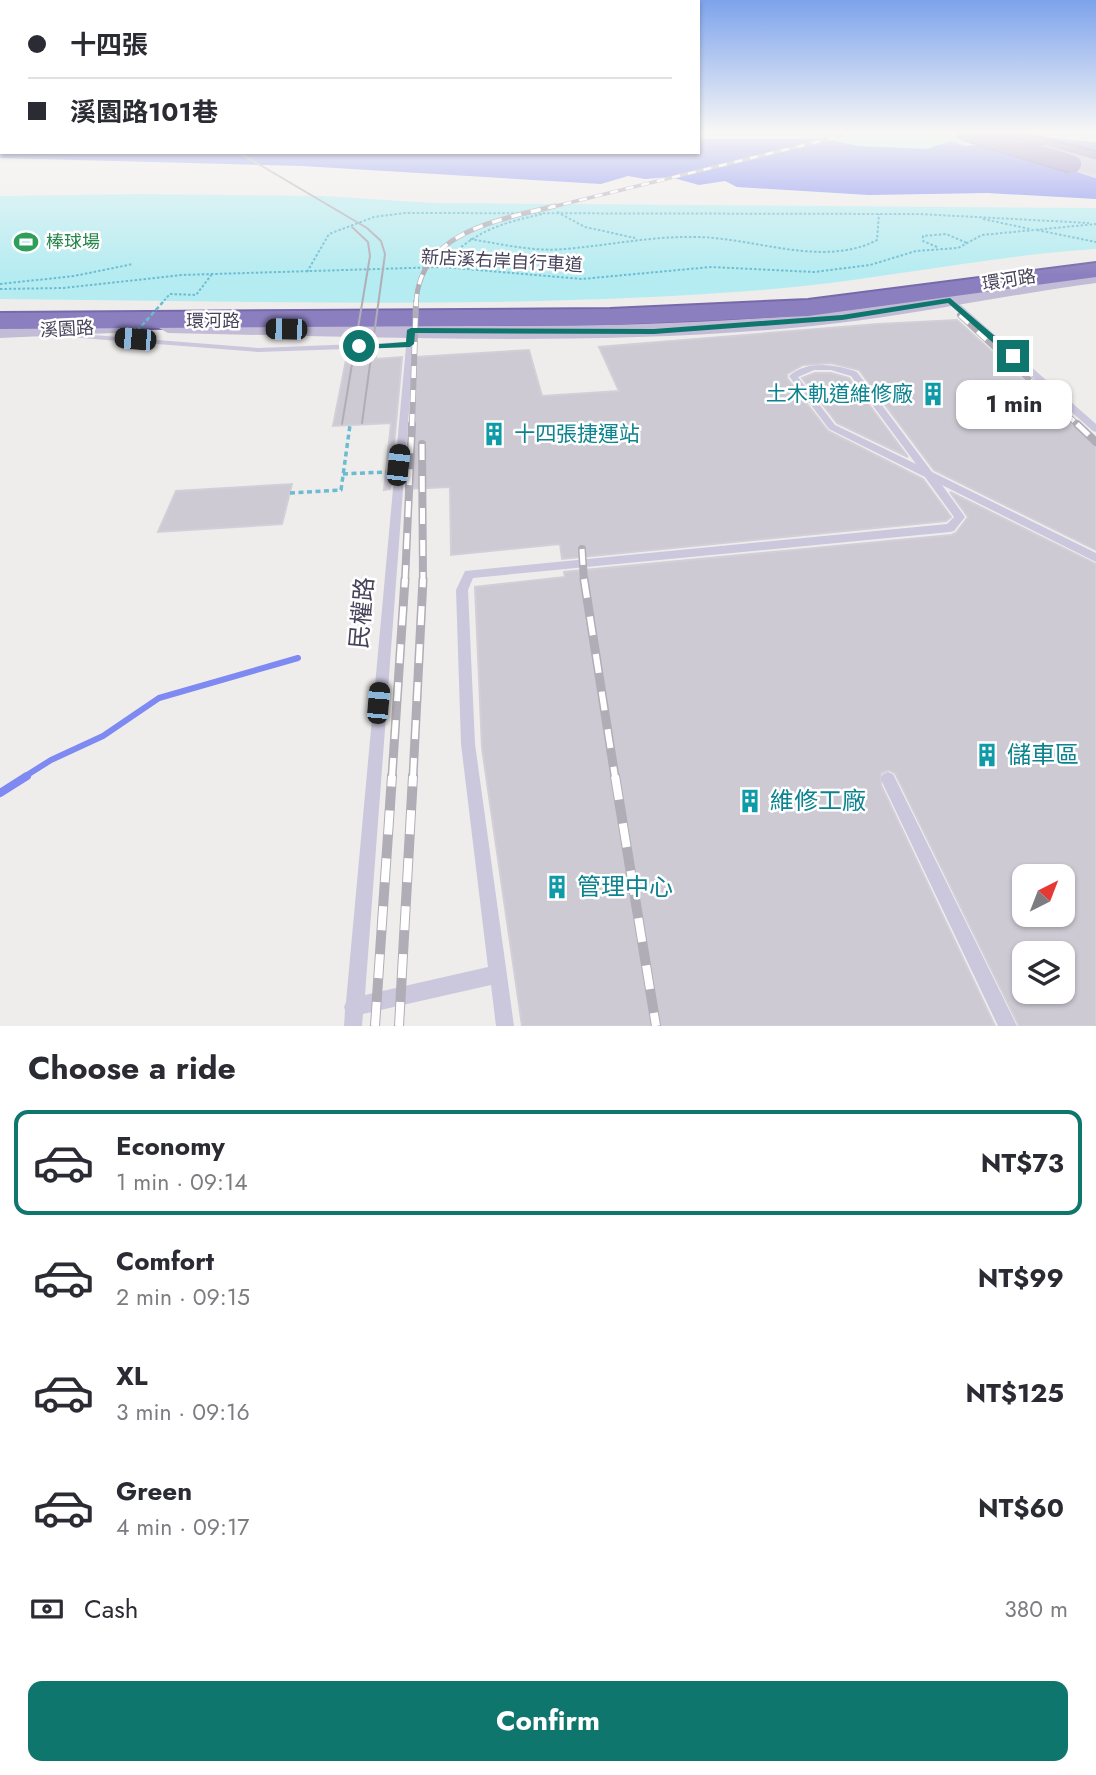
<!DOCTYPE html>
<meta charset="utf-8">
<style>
body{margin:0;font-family:Jost,"Noto Sans TC",sans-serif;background:#f2f2f3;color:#2b2b33;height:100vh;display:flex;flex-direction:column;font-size:26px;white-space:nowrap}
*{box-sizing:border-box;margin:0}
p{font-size:23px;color:#7c7c81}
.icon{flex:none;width:38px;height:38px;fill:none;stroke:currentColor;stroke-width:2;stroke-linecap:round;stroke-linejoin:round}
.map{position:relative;height:1026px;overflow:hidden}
.drawer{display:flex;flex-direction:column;background:#fff;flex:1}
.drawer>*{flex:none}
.top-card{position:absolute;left:0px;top:0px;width:700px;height:154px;box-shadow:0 2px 5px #0004;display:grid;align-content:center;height:154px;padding:0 28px;background:#fff}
.needle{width:46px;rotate:42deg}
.buttons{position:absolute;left:1012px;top:864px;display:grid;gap:14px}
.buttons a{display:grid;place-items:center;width:63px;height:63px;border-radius:14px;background:#fff;box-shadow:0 2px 5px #0004;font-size:35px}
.end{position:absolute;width:32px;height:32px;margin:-16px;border:9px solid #0f766e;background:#fff;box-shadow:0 0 0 4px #fff}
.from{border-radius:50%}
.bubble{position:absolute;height:49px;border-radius:14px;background:#fff;box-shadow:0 2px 5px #0004;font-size:23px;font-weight:700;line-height:49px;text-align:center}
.car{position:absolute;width:21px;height:42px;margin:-21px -10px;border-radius:9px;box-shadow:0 0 5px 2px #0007;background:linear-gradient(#222 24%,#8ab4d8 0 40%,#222 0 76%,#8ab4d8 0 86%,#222 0)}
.top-card b{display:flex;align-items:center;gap:24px;height:66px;font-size:26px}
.top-card b+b{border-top:2px solid #e1e1e2}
.top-card i{width:18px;height:18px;background:#2b2b33}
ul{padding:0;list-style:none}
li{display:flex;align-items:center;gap:21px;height:105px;margin:0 14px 10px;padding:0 14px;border:4px solid transparent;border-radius:14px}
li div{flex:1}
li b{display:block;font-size:26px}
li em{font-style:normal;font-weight:700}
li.selected{border-color:#0f766e}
li>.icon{width:63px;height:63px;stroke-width:1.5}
h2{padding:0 28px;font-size:32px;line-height:84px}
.pay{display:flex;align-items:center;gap:18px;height:77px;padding:0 28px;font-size:26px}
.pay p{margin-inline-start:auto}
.action{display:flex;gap:14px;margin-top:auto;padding:14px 28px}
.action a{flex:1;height:80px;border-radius:14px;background:#0f766e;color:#fff;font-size:28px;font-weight:700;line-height:80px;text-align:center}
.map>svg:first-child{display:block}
.green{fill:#b5ecf1}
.water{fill:#7e89f1}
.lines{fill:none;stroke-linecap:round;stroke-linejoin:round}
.stream-far1{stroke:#7e89f1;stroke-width:6}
.stream{stroke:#7e89f1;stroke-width:8}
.building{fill:#cecad4;stroke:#d2cfd8;stroke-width:2;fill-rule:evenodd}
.highway-casing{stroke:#786aaa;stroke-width:4}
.path-far1{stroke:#6bbcd1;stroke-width:2;stroke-dasharray:2.5 2;stroke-linecap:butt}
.path{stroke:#6bbcd1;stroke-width:3.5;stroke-dasharray:5 3.5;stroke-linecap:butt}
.lane{fill:#cbc8dd;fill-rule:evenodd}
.secondary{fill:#c2bcd6;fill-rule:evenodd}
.highway{fill:#8c7fbf;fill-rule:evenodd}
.tram{stroke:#b0adb7;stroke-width:2}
.rail-far5-casing{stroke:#b0adb7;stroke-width:3.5}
.rail-far4-casing{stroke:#b0adb7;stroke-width:5}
.rail-far3-casing{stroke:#b0adb7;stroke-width:6}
.rail-far2-casing{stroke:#b0adb7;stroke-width:8}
.rail-far1-casing{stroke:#b0adb7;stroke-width:9}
.rail-casing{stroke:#b0adb7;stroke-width:10}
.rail-far5{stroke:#fff;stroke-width:2.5;stroke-dasharray:8;stroke-linecap:butt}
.rail-far4{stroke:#fff;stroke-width:3.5;stroke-dasharray:10;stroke-linecap:butt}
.rail-far3{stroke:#fff;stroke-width:4.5;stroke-dasharray:12;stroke-linecap:butt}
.rail-far2{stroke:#fff;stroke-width:5;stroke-dasharray:16;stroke-linecap:butt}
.rail-far1{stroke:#fff;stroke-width:6;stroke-dasharray:19;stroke-linecap:butt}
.rail{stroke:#fff;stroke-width:8;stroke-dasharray:24;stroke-linecap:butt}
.highway-bridge-casing{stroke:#786aaa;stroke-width:20;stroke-linecap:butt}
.path-bridge-far1{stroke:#6bbcd1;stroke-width:2;stroke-dasharray:2.5 2;stroke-linecap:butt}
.path-bridge{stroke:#6bbcd1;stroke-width:2.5;stroke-dasharray:4.5 2.5;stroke-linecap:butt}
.lane-bridge{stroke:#cbc8dd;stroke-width:5}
.secondary-bridge{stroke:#c2bcd6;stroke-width:14}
.highway-bridge{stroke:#8c7fbf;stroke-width:18}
.route{fill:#0f766e}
.labels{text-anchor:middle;stroke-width:5;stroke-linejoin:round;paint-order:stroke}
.far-leisure-label{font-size:18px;fill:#27864d;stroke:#fff;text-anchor:start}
.far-street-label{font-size:18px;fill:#47435a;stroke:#fff}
.culture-label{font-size:21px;fill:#0d838f;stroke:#fff;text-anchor:end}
.near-street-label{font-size:24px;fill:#47435a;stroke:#fff}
.near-culture-label{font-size:24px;fill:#0d838f;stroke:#fff;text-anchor:start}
</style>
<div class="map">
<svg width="1096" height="1026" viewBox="0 0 1096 1026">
<rect width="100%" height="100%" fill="#efedeb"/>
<!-- green -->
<path class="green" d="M698,131c63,0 127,-4 189,0 32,3 59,12 90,0h119v9l-54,-3 -77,9 -14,-5 -24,8 -68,-3 -33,-7h-128z
M139,194l186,2 108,7 663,5v41c-112,7 -222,32 -334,41 -254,20 -508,11 -762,9v-103z"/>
<!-- water -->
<path class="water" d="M0,133l2,19h696v-13h128l33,7 68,3 24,-8 14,5 77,-9 54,5v57l-109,-6 -118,2 -132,-8 -12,-6 -26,4 -29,-8 -25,2 -17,-3 -27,8 -299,-18 -302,-8z"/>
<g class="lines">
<!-- stream-far1 -->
<path class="stream-far1" d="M24,777l27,-17 52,-24 56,-38 139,-40"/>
<!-- stream -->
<path class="stream" d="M0,793l27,-17"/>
</g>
<!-- building -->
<path class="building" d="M957,320l139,125v105l-162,-80 -75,-100 -28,-7 -28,2 -16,9v4l41,53 95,48 28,38 -5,4 -384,38 -2,-15 -109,11 -1,-68 -44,2 10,-132 113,-7 13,46 77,-5 -20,-44 279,-23z
M376,353v6l26,-2 -12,132 -6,1 7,-67 -58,3 14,-71z
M815,373h16l18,5 59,79 -71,-34 -35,-45z
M292,484l-10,40 -124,8 18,-41z
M950,492l146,72v462h-77l-124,-253 -6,-3 -8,3v12l114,241h-473l-40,-278 -7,-161 90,-10 -1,-5 387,-37 5,-2 12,-16zM1024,877h38v38h-38zM1024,954h38v38h-38z"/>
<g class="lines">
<!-- highway casing -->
<g class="highway-casing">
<path id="highway" d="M983,131h29l84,21v10z
M1096,263v14l-288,39 -198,9 -610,4v-16l610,-4 198,-9z"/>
</g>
<!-- path-far1 -->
<path class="path-far1" d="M892,131l57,4
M557,212l28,15 50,11
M983,219l47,10
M1037,230l59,12
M470,239c31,5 63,13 95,10 47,-4 85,-13 133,-12 57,1 126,31 179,3l2,-26
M937,247l-14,-6v-5l23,-2 21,9
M443,267c24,-34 61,-45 100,-53
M307,272l22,-38 45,-17 31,-4 514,1 170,9
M0,284l74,-8 59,-12
M0,289l64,-1 117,-13 262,-8 139,12 129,-12 103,5 56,-7 46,-14 42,-3 24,-13 114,-11
M170,294l26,1 16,-21"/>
<!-- path -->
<path class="path" d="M343,474l43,-2
M290,493l51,-3 9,-65"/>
<!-- lane -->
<path class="lane" d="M947,298h6l143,126v8l-3,-1 -146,-129z
M408,328l7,2 -1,14 -49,651 123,-28 -27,-223 -5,-154 9,-19 482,-47 7,-7 -29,-40 -96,-48 -40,-53c18,-16 47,-12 68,-4l75,100 164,81v9l-154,-77 23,32 -11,14 -4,1 -477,46 -5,12 7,154 39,282h-18l-5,-41 -128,29 -1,12h-18l1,-16 -1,-3 2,-5 60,-655 -148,5 -203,-16 -4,-2 4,-2 203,16 148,-6zM814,370h17l20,6 65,88 -81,-39 -37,-48z
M888,772l5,2 124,252h-19l-115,-242 -2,-5 2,-5z"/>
<!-- secondary -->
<path class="secondary" d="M1096,271v12c-98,13 -195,35 -293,44 -211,20 -424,10 -635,6l-11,-6 11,-6c211,3 424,12 635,-6 98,-9 195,-31 293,-44z
M126,321l8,1 3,5 -3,5 -134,6v-12z"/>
<!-- highway -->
<use href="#highway" class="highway"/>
<!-- tram -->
<path class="tram" d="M238,152l129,76 14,13 4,13 -23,169
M342,424l28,-168 -2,-14 -16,-15"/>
<!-- rail-far5 casing -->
<g class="rail-far5-casing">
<path id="rail-far5" d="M548,208l313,-77"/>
</g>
<!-- rail-far4 casing -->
<g class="rail-far4-casing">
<path id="rail-far4" d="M416,304c3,-72 82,-84 139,-98"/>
</g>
<!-- rail-far3 casing -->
<g class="rail-far3-casing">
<path id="rail-far3" d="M960,315l119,111
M412,426l4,-124"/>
</g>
<!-- rail-far2 casing -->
<g class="rail-far2-casing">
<path id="rail-far2" d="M1077,424l19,18
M422,444l1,137
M582,549l2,32
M405,581l7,-157"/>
</g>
<!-- rail-far1 casing -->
<g class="rail-far1-casing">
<path id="rail-far1" d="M584,579l31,198
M392,777l13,-198
M413,777l10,-198"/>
</g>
<!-- rail casing -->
<g class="rail-casing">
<path id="rail" d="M615,776l41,250
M375,1026l17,-250
M399,1026l14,-250"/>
</g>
<!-- rail-far5 -->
<use href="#rail-far5" class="rail-far5"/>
<!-- rail-far4 -->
<use href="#rail-far4" class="rail-far4"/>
<!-- rail-far3 -->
<use href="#rail-far3" class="rail-far3"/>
<!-- rail-far2 -->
<use href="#rail-far2" class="rail-far2"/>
<!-- rail-far1 -->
<use href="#rail-far1" class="rail-far1"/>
<!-- rail -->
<use href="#rail" class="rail"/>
<!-- highway-bridge casing -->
<g class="highway-bridge-casing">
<path id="highway-bridge" d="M964,131l108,33"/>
</g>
<!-- path-bridge-far1 -->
<path class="path-bridge-far1" d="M161,304l9,-10"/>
<!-- path-bridge -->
<path class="path-bridge" d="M137,331l26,-29"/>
<!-- lane-bridge -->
<path class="lane-bridge" d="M1066,166l30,10"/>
<!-- secondary-bridge -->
<path class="secondary-bridge" d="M1043,152l53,15"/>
<!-- highway-bridge -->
<use href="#highway-bridge" class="highway-bridge"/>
</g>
<!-- sky -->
<linearGradient id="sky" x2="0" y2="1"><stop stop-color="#7da3ec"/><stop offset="0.48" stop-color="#f8f7f6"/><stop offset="1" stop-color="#f8f7f6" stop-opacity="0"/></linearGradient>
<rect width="1096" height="275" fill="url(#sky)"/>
<!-- route -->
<path class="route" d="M950,298l66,56v3h-7l-61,-54 -106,17 -188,14 -239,-1 -1,11 -4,3 -51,2 -4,-3 51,-4 1,-12 4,-2 243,1 188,-14z"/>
<!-- icons -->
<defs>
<g id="stadium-bare" transform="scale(1.89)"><path d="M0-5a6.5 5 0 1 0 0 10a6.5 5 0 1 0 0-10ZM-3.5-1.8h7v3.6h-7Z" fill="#2e9e5b" stroke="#fff" stroke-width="2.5" paint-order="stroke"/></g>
<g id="building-bare" transform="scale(1.89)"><path d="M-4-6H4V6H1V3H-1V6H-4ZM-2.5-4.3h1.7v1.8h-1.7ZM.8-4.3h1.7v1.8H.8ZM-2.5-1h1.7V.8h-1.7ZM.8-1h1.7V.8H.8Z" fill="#0f9aa8" stroke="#fff" stroke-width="2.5" paint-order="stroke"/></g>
</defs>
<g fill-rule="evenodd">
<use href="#stadium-bare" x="26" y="242"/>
<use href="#building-bare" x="933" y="394"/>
<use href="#building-bare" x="494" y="434"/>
<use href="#building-bare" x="987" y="755"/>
<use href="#building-bare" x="750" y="801"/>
<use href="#building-bare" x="557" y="887"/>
</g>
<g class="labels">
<!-- far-leisure labels -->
<g class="far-leisure-label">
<text x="46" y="248">棒球場</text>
</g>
<!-- far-street labels -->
<g class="far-street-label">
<text transform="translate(502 261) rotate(3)" y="6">新店溪右岸自行車道</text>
<text transform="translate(1009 280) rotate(-9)" y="6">環河路</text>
<text x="213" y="327">環河路</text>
<text transform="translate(67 329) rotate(-3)" y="6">溪園路</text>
</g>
<!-- culture labels -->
<g class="culture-label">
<text x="913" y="401">土木軌道維修廠</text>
<text x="514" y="441" text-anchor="start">十四張捷運站</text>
</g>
<!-- near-street labels -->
<g class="near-street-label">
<text transform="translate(362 613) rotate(-85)" y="8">民權路</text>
</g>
<!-- near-culture labels -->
<g class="near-culture-label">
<text x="1007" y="763">儲車區</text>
<text x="770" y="809">維修工廠</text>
<text x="577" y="895">管理中心</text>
</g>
</g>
</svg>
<div class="buttons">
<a><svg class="needle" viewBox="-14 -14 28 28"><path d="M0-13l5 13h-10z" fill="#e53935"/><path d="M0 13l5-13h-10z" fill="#7c7c81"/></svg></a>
<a><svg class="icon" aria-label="layers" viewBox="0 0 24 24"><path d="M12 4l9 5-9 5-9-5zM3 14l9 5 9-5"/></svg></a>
</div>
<i class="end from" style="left:359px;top:346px"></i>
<i class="end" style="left:1013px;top:356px"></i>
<div class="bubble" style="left:956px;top:380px;width:116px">1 min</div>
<i class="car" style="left:286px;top:329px;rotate:271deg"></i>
<i class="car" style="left:135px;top:339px;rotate:275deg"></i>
<i class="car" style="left:398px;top:465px;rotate:6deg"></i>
<i class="car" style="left:378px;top:703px;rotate:5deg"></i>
<div class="top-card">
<b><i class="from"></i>十四張</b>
<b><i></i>溪園路101巷</b>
</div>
</div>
<section class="drawer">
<h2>Choose a ride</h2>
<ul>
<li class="selected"><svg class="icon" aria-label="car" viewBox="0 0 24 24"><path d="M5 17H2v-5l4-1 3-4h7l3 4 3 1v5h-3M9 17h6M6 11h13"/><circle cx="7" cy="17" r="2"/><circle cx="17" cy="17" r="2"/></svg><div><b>Economy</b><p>1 min · 09:14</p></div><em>NT$73</em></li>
<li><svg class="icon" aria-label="car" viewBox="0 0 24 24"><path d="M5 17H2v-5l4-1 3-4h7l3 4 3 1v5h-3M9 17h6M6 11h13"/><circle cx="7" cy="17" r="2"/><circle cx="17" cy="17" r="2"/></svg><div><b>Comfort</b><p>2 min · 09:15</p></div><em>NT$99</em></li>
<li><svg class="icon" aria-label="car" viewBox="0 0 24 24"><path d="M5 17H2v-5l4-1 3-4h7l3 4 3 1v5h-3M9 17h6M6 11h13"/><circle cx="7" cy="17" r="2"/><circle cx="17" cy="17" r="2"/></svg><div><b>XL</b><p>3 min · 09:16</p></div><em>NT$125</em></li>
<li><svg class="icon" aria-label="car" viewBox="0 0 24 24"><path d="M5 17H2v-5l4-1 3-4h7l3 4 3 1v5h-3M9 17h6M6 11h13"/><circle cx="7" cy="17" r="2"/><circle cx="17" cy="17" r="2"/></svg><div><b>Green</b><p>4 min · 09:17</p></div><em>NT$60</em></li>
</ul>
<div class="pay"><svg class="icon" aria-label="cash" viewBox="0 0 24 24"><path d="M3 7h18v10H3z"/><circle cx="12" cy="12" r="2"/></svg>Cash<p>380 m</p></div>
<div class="action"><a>Confirm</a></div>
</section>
